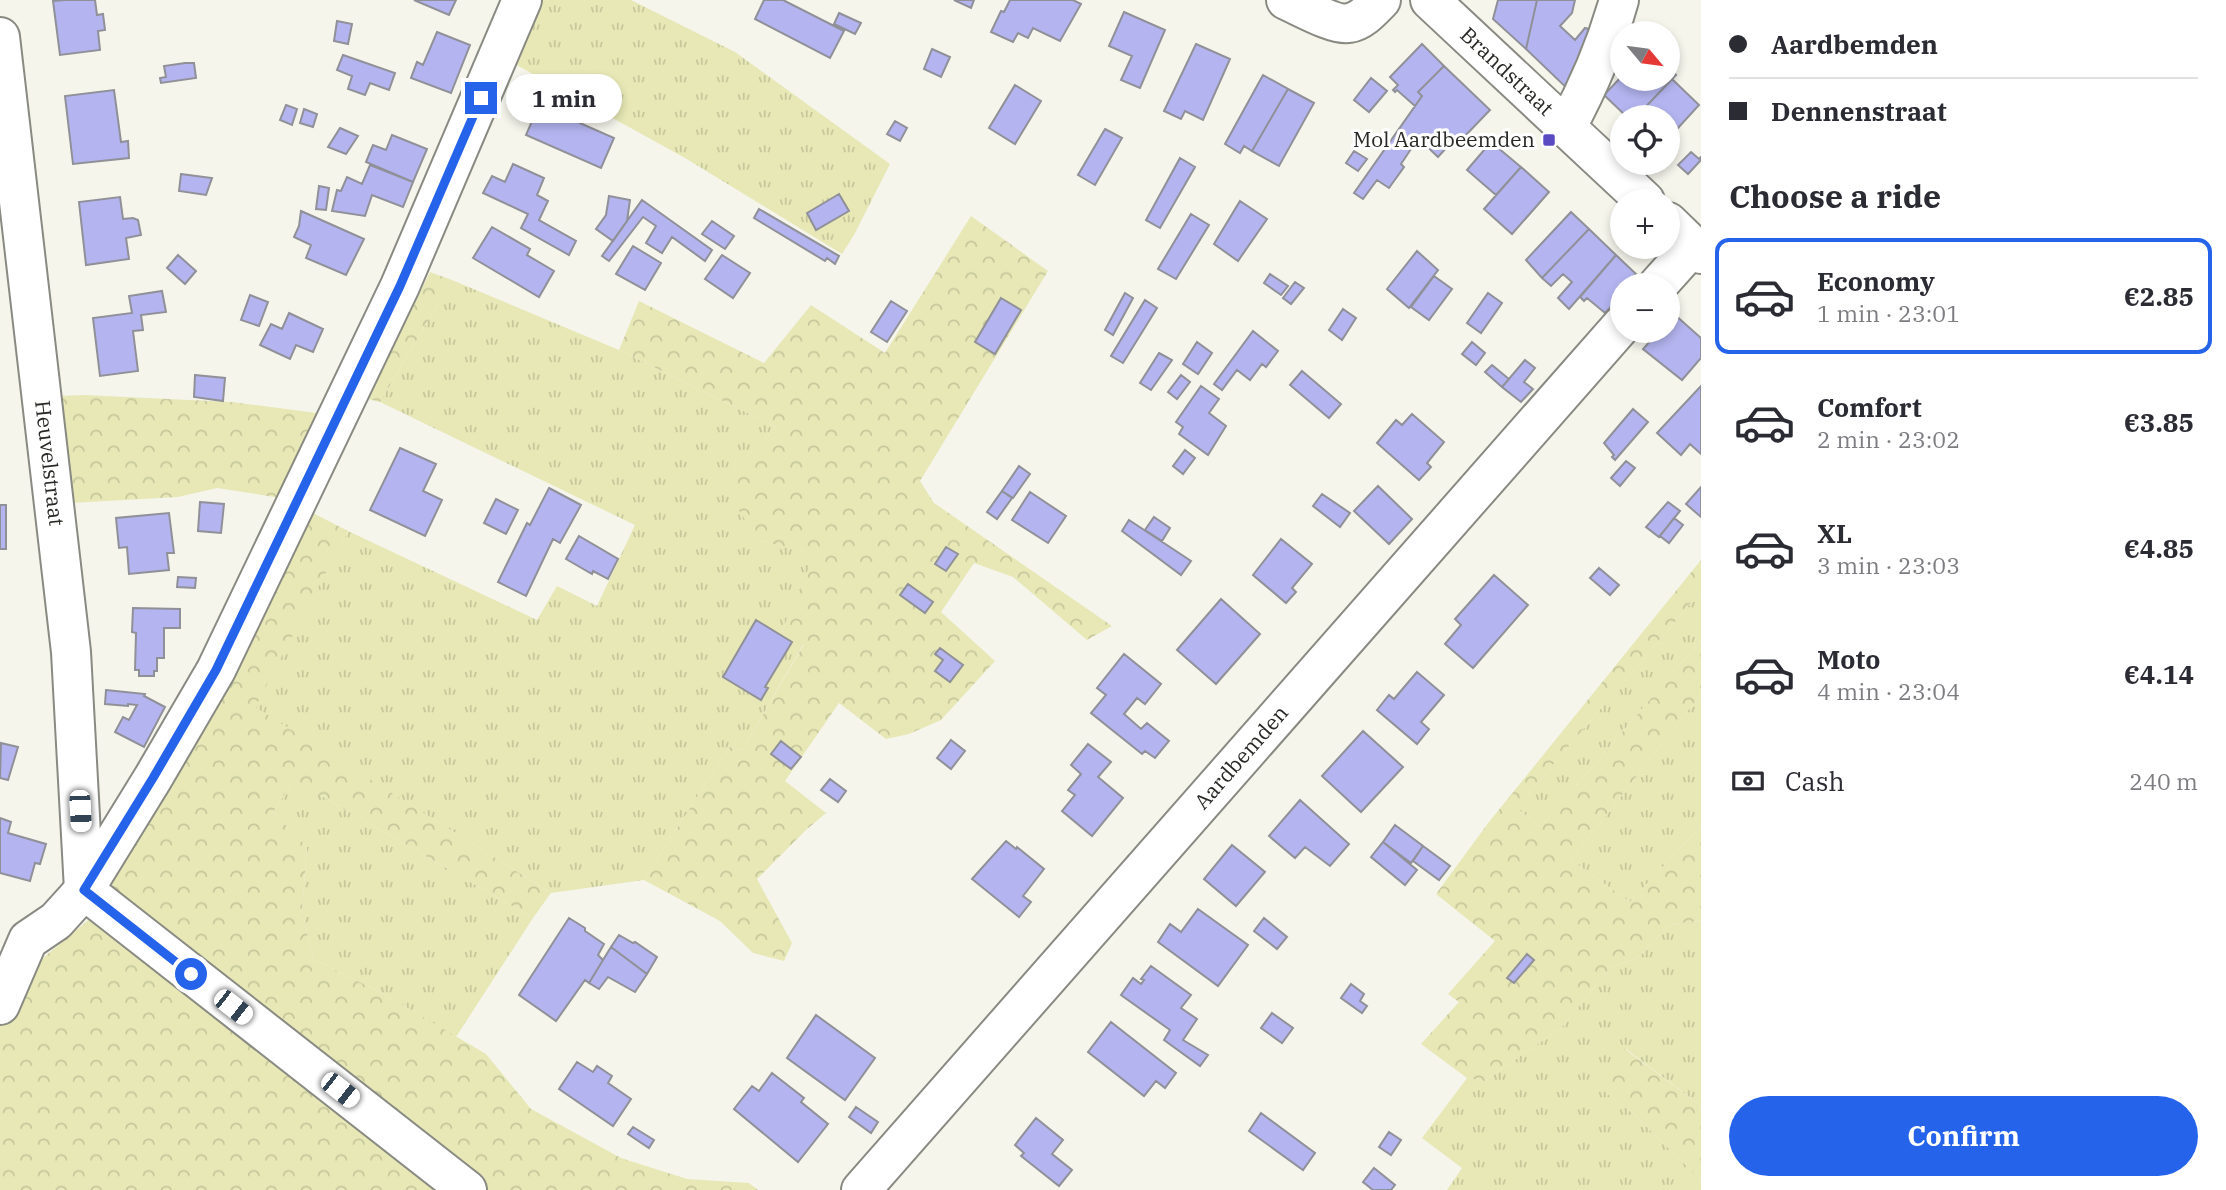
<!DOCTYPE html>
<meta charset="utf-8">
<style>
body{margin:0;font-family:"IBM Plex Serif",serif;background:#f7f7f7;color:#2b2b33;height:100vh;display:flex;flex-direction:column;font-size:26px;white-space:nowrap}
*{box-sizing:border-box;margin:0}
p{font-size:23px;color:#7c7c81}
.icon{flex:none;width:38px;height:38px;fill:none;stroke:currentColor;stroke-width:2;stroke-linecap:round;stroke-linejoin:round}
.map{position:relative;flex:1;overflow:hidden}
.details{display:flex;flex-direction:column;background:#fff;width:525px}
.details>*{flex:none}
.banner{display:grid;align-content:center;height:154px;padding:0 28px;background:#fff}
.needle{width:46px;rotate:119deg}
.fabs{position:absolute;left:1610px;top:21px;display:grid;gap:14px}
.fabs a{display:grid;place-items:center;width:70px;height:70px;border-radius:50%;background:#fff;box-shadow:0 4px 10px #0003;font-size:35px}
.end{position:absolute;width:32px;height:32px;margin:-16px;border:9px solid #2563eb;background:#fff;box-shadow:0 0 0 4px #fff}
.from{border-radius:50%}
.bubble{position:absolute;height:49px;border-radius:24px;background:#fff;box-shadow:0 4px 10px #0003;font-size:23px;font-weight:800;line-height:49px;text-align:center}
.car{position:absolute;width:21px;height:42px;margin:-21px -10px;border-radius:9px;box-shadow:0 0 5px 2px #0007;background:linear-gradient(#fff 24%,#345 0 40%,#fff 0 76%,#345 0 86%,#fff 0)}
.banner b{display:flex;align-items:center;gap:24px;height:66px;font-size:26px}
.banner b+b{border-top:2px solid #e1e1e2}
.banner i{width:18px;height:18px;background:#2b2b33}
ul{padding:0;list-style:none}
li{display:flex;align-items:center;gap:21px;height:116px;margin:0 14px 10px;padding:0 14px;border:4px solid transparent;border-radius:14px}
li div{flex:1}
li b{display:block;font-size:26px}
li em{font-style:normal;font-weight:800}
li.selected{border-color:#2563eb}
li>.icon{width:63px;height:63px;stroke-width:1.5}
h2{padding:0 28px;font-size:32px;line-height:84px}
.pay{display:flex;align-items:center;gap:18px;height:77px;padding:0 28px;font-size:26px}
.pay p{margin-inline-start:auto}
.primary-button{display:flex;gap:14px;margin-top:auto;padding:14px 28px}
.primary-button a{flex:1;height:80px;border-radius:42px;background:#2563eb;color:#fff;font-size:28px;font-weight:800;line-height:80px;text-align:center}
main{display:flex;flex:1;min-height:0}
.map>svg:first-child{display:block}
.grass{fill:url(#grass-tufts)}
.forest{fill:url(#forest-crowns)}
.building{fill:#b4b5f0;stroke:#909098;stroke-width:2}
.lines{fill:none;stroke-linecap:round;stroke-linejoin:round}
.minor-casing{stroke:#898a82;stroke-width:42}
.minor{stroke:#fff;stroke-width:38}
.route{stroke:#2563eb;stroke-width:9}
.poi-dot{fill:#5a4bc3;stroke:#fff;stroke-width:2.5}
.labels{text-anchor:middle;stroke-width:6;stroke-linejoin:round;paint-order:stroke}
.street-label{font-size:21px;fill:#282825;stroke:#fff}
.poi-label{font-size:21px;fill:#282825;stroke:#fff;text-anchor:end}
</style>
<main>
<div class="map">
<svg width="1701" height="1190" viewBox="0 0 1701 1190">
<defs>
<pattern id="grass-tufts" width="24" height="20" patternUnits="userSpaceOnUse" patternTransform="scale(1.75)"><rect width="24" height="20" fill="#e7e8b5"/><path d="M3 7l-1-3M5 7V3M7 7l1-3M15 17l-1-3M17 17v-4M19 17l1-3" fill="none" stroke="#c6c79c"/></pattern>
<pattern id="forest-crowns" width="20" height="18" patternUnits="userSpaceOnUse" patternTransform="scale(1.75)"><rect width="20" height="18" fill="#e7e8b5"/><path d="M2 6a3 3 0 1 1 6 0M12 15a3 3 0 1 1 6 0" fill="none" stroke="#c6c79c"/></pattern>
</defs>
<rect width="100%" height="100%" fill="#f5f5ec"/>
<!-- grass -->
<path class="grass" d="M539,0h92l104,52 155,112 -36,71 -12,19 -157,-96 -172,-95z
M452,280l167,70 157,77 -43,42 25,71 57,15 -33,76 22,12 -62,108 -13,-4 -85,133 -93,13 -297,-186 94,-176 189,89 20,-34 40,20 38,-81 -255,-123z
M1701,591v49l-160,187 -25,-19z
M1701,694v132l-71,76 -59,-42z
M294,780l239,138 -77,119 -72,-43 -71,-35 -11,-49 5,-63 -34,-35z
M1701,920v186l-75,-57 -32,34 41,32 66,65v10h-254l15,-22 -40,-30 45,-60 17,3 77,-53 49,-60 29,-11 30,-32z"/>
<!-- forest -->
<path class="forest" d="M971,216l77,55 -128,210 14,22 178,123 -25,14 -74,-63 -39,-14 -33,49 54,49 -54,59 -32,14 -23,5 -47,-36 -54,78 41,32 -20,17 -49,49 35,64 -8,18 -31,-8 -33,-32 -76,-41 85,-133 13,4 62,-107 -22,-13 32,-76 -56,-15 -21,-33 -4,-38 43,-42 -157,-77 20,-49 125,62 47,-58 74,48z
M430,272l22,8 -72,122 -12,-3z
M84,395l148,7 92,12 -43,84 -64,-10 -39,9 -107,6 -13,-107z
M311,512l37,19 -93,176 296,186 -18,25 -239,-138 -21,32 34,35 -5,63 11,49 71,35 102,60 45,55 90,49 66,21 62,4 9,7h-758v-163l11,-22 32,-47 49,-41 132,-229z
M1701,560v31l-185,217 25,19 160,-187v54l-130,166 59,42 71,-76v94l-32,5 -30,32 -29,11 -49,60 -77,53 -17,-3 -46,-34 38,-42 -11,-8 47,-53 -59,-47 53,-72z
M1625,1049l76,57v74l-66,-65 -42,-32z"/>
<!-- building -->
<path class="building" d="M65,0h30l2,15 6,-1 2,16 -7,1 2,19 -40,5 -7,-54z
M414,0h42l-7,15z
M764,0h19l61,31 -14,27 -75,-39z
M954,0h20l-3,8z
M1010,0h63l8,4 -21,37 -27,-13 -5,10 -10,-5 -5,9 -22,-10 10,-21 3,1z
M1498,0h39l-11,49 -33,-30z
M1537,0h38l-3,13 -12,13 15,14 10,-12 11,3 -22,64 -48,-46z
M1124,12l41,18 -25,58 -19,-8 11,-24 -23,-10z
M839,13l22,10 -6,11 -21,-10z
M337,21l15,3 -4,20 -14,-3z
M437,32l33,13 -19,48 -40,-15 6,-16 6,3z
M1196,44l34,15 -27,61 -18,-9 -4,8 -17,-8z
M1422,44l22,22 -26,26 4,4 -7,10 -18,-16 -2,2 -2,-2 5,-5 -8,-8z
M932,49l18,8 -9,20 -17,-8z
M343,55l52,18 -6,17 -19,-7 -5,12 -17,-6 4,-13 -15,-6z
M185,63h9l2,15 -35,5 -1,-5 6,-1 -2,-11z
M1444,66l46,44 -28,29 -4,-4 -20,22 -23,-22 -3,5 3,3 -14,21 3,3 -15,21 -12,-8 -14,19 -9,-6 68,-97 -4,-4z
M1668,67l8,8 -40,42h-9l-23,-22 18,-19v3h46z
M1263,75l25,14 -36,62 -8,-5 -4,7 -15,-9z
M1371,78l16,13 -18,21 -15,-12z
M1672,79l27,26 -31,34v-22h-32z
M1015,85l26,16 -26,43 -26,-16z
M1288,89l26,14 -35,63 -27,-15z
M114,90l7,52 7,-1 1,17 -56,6 -8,-68z
M286,105l11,4 -5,16 -12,-5z
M539,105l75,33 -13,30 -75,-33z
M304,109l13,5 -4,13 -13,-4z
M895,121l12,7 -7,13 -13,-7z
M340,128l18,8 -12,18 -18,-7z
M1105,129l17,9 -27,47 -17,-10z
M392,135l35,14 -14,33 -47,-20 7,-17 13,5z
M1491,142l30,25 -25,28 -29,-25z
M1354,151l13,8 -9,12 -12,-8z
M1691,152l8,7 2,-2v3l-13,14 -10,-9z
M1180,158l15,9 -35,61 -14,-8z
M513,164l31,14 -7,17 11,6 -9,19 37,21 -7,14 -48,-27 7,-14 -45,-21 9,-17 13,6z
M370,165l43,17 -10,25 -31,-12 -7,21 -33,-5 5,-21 4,1 6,-14 15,7z
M1521,167l28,25 -37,42 -28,-25z
M181,174l31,4 -6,17 -27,-4z
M319,186l10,2 -3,22 -10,-1z
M839,194l10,17 -33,19 -9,-17z
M609,196l21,4 -3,21 -14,20 -17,-12 10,-14z
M120,197l3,22 10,-1 5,2 3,15 -15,3 3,21 -43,6 -7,-63z
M642,200l70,50 -7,11 -33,-24 -10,16 -16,-10 10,-17 -13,-9 -34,44 -7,-5z
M1240,201l27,18 -29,42 -24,-17z
M759,209l80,47 -4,8 -8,-6 -2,3 -71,-43z
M301,211l63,28 -18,36 -40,-17 5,-13 -17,-8 5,-11z
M1571,212l18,17 -47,49 -16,-18z
M1191,214l18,11 -33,54 -18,-10z
M712,221l22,15 -9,13 -23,-15z
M492,227l38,22 -3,6 27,16 -15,26 -66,-39z
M1589,229l27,26 -47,54 -11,-11 14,-16 -9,-8 -12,12 -9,-8z
M633,246l28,17 -16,27 -29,-16z
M1417,251l21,19 -29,38 -22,-19z
M178,255l18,16 -11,13 -18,-16z
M722,255l28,18 -17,25 -28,-19z
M1616,255l20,19 -11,11h-3v10l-17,18 -18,-15 -3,3 -4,-4z
M1270,274l18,12 -7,9 -17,-12z
M1434,276l18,13 -23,31 -18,-13z
M1295,282l9,6 -13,16 -8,-6z
M162,291l4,21 -25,3 2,15 -10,1 5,40 -38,5 -7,-58 39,-5 -3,-17z
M1125,293l8,5 -20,37 -8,-5z
M1488,293l14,10 -21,30 -14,-10z
M250,295l18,7 -9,24 -18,-6z
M1001,298l20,12 -26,44 -20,-12z
M1145,300l12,8 -34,55 -12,-7z
M891,301l16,10 -20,31 -16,-10z
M1343,309l13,9 -14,22 -13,-10z
M289,313l34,16 -10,23 -17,-7 -6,14 -30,-14 11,-21 11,5z
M1674,314l27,24v20l-19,22 -39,-31 16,-18h9v-10z
M1253,331l25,20 -12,16 -4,-3 -12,16 -13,-10 -15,20 -8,-6z
M1197,342l15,11 -14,21 -15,-10z
M1472,342l13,11 -9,12 -14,-11z
M1159,353l13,7 -21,30 -11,-7z
M1525,360l10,8 -11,14 9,7 -12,13 -19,-15z
M1492,365l17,14 -7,8 -17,-15z
M1302,371l39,33 -12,14 -39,-33z
M195,375l30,3 -2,23 -29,-4z
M1181,375l9,7 -13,17 -9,-7z
M1201,386l18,13 -10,14 17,13 -18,29 -29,-21 4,-7 -7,-5z
M1701,386v68l-11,-10 -9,11 -24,-22z
M1633,409l15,13 -33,38 -3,-3 2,-2 -10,-12z
M1412,414l32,28 -17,21 4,4 -12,13 -42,-37 19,-23 6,5z
M400,448l36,16 -13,27 19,9 -17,36 -55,-26z
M1185,450l10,8 -12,16 -10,-8z
M1626,461l9,7 -15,18 -9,-8z
M1019,466l11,8 -17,24 -11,-7z
M1378,486l34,33 -23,25 -35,-33z
M1701,487v30l-15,-13z
M549,488l32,17 -21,38 -7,-4 -27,57 -28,-14 29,-59 3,2z
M1002,491l10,7 -15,21 -10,-7z
M1030,492l36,24 -18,27 -36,-23z
M1322,494l28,19 -10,14 -27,-21z
M496,499l22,11 -12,24 -22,-11z
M200,502l24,2 -3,29 -23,-2z
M1668,502l12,9 -21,26 -13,-10z
M0,505h6v44h-6z
M169,513l5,40h-7l2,17 -40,4 -2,-27 -8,1 -3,-30z
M1154,517l16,11 -8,13 -17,-11z
M1674,518l9,7 -14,18 -9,-7z
M1129,520l62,41 -10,14 -59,-44z
M579,536l39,23 -10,20 -15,-8 -1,3 -26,-15z
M1281,539l31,25 -20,24 4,4 -10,11 -33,-28z
M946,547l12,7 -12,17 -11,-7z
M1599,568l20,17 -9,10 -20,-17z
M1494,575l34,30 -55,63 -28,-24 16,-19 -6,-6z
M178,577l18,1 -1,10 -18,-1z
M908,584l25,18 -8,11 -25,-18z
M1221,599l39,35 -44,50 -39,-34z
M133,608l47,1v19h-16v30h-7v13h-3v5h-15v-6h-4l1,-37 -4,-1z
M756,620l36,22 -27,45 3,1 -7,12 -38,-23z
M940,648l23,17 -13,17 -15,-11 8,-11 -8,-6z
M1124,654l37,30 -16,20 -8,-6 -13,16 17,15 6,-6 22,18 -14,17 -10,-7 -3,3 -51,-41 15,-18 -9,-7z
M1417,672l27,23 -23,27 8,7 -12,15 -40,-34 12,-15 5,4z
M106,690l39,4 -1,2 21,11 -21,40 -29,-15 8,-15 6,3 8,-15 -9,-1v2l-23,-2z
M1363,731l40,36 -42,45 -39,-36z
M951,740l14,11 -14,18 -14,-11z
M781,741l20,16 -10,12 -20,-15z
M1,743l17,4 -10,33 -8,-2z
M1088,744l23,18 -13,15 25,21 -31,38 -30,-25 13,-16 -7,-5 13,-16 -10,-9z
M830,779l16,12 -8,11 -17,-12z
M1300,800l49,44 -19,22 -25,-19 -10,11 -26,-22z
M0,818l11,4 -3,11 38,11 -6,20 -5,-1 -5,18 -30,-8z
M1395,825l28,21 -12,17 -28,-21z
M1006,841l10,8 1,-2 27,22 -21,27 8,6 -12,15 -47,-38z
M1383,842l34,28 -12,15 -34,-28z
M1232,845l33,27 -29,34 -32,-27z
M1423,846l27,20 -11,14 -26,-19z
M1198,909l50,36 -30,41 -60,-44 12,-18 11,8z
M569,918l16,10v3l19,13 -6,11 5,5 -14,23 -4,-3 -29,41 -37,-26z
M1264,918l23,19 -10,12 -23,-18z
M619,935l14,8 2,-1 22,15 -10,17 -36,-27z
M611,947l36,27 -12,18 -27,-15 -9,12 -10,-6z
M1527,954l7,6 -20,23 -7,-5z
M1151,966l40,29 -10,13 16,11 -14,21 25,15 -8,11 -36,-26 6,-10 -49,-35 12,-17 8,6 3,-4 -3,-1z
M1351,984l13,10 -4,7 7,5 -5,7 -21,-15z
M1272,1013l21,15 -11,15 -21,-15z
M816,1015l59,43 -30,42 -58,-42z
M1111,1022l65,51 -11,15 -9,-7 -12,15 -56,-44z
M577,1062l16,10 4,-6 15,10 -4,7 23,16 -18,27 -54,-37z
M772,1073l32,25 -3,4 27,22 -30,38 -64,-53 18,-23 7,5z
M856,1107l22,15 -7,11 -22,-16z
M1261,1113l54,40 -12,17 -54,-39z
M1036,1118l27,22 -11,14 20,16 -13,16 -38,-30 3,-3 -9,-8z
M633,1127l21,13 -5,8 -21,-14z
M1389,1132l12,8 -10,15 -12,-8z
M1374,1168l21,17 -4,5h-18l-10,-8z"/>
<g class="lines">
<!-- minor casing -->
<g class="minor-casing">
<g id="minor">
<path d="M1286,0c14,6 49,26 63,23 13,-2 23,-14 32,-23"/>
<path id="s1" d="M1430,0l215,201"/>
<path id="s2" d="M0,37l71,615 13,238 383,300"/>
<path d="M1566,128c23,-42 40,-82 53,-128"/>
<path d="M1668,222l33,32"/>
<path d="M1658,285l35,-39"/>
<path d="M0,1005l28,-65 28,-19 28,-31 69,-112 63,-108 184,-384 122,-286"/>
<path id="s3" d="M861,1190l761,-865"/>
</g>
</g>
<!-- minor -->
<use href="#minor" class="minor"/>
</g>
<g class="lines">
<!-- route -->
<path class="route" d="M191,974l-107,-84 69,-112 63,-108 184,-384 81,-188"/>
</g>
<!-- markers -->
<rect class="poi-dot" x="1542" y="133" width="14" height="14" rx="3.5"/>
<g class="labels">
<!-- street labels -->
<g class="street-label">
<text dy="7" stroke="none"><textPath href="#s1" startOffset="105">Brandstraat</textPath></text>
<text dy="7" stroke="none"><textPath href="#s2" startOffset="429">Heuvelstraat</textPath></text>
<text dy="7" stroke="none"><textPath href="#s3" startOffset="576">Aardbemden</textPath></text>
</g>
<!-- poi labels -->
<g class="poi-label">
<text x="1535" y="147">Mol Aardbeemden</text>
</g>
</g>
</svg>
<div class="fabs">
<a><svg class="needle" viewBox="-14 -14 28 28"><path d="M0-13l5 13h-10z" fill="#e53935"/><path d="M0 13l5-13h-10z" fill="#7c7c81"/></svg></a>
<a><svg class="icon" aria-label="locate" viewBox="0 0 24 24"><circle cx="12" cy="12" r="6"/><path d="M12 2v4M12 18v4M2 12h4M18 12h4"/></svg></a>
<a>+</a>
<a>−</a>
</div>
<i class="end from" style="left:191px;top:974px"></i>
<i class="end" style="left:481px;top:98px"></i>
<div class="bubble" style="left:506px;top:74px;width:116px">1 min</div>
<i class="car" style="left:80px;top:811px;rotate:177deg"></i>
<i class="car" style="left:233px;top:1007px;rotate:128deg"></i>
<i class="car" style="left:340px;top:1090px;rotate:128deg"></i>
</div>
<section class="details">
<div class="banner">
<b><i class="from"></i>Aardbemden</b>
<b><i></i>Dennenstraat</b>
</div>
<h2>Choose a ride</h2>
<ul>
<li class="selected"><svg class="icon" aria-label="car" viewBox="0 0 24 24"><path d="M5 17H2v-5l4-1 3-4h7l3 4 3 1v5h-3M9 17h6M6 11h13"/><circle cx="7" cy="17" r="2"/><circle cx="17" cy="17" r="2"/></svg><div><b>Economy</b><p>1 min · 23:01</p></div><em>€2.85</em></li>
<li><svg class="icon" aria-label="car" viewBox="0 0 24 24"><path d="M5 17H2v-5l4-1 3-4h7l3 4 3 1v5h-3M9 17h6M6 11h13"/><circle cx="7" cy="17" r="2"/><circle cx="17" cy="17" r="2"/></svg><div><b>Comfort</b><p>2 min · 23:02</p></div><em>€3.85</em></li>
<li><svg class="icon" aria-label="car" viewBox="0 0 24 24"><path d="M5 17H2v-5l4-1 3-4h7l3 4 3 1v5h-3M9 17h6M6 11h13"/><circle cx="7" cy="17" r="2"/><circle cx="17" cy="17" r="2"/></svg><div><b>XL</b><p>3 min · 23:03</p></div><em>€4.85</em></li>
<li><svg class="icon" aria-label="car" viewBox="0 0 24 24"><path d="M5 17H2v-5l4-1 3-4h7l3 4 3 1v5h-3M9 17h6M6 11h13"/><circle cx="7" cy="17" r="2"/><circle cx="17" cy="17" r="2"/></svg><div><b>Moto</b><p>4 min · 23:04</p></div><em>€4.14</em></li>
</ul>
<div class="pay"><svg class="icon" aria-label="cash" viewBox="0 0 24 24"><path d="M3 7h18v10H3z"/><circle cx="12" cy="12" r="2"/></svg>Cash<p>240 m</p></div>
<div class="primary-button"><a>Confirm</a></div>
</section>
</main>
